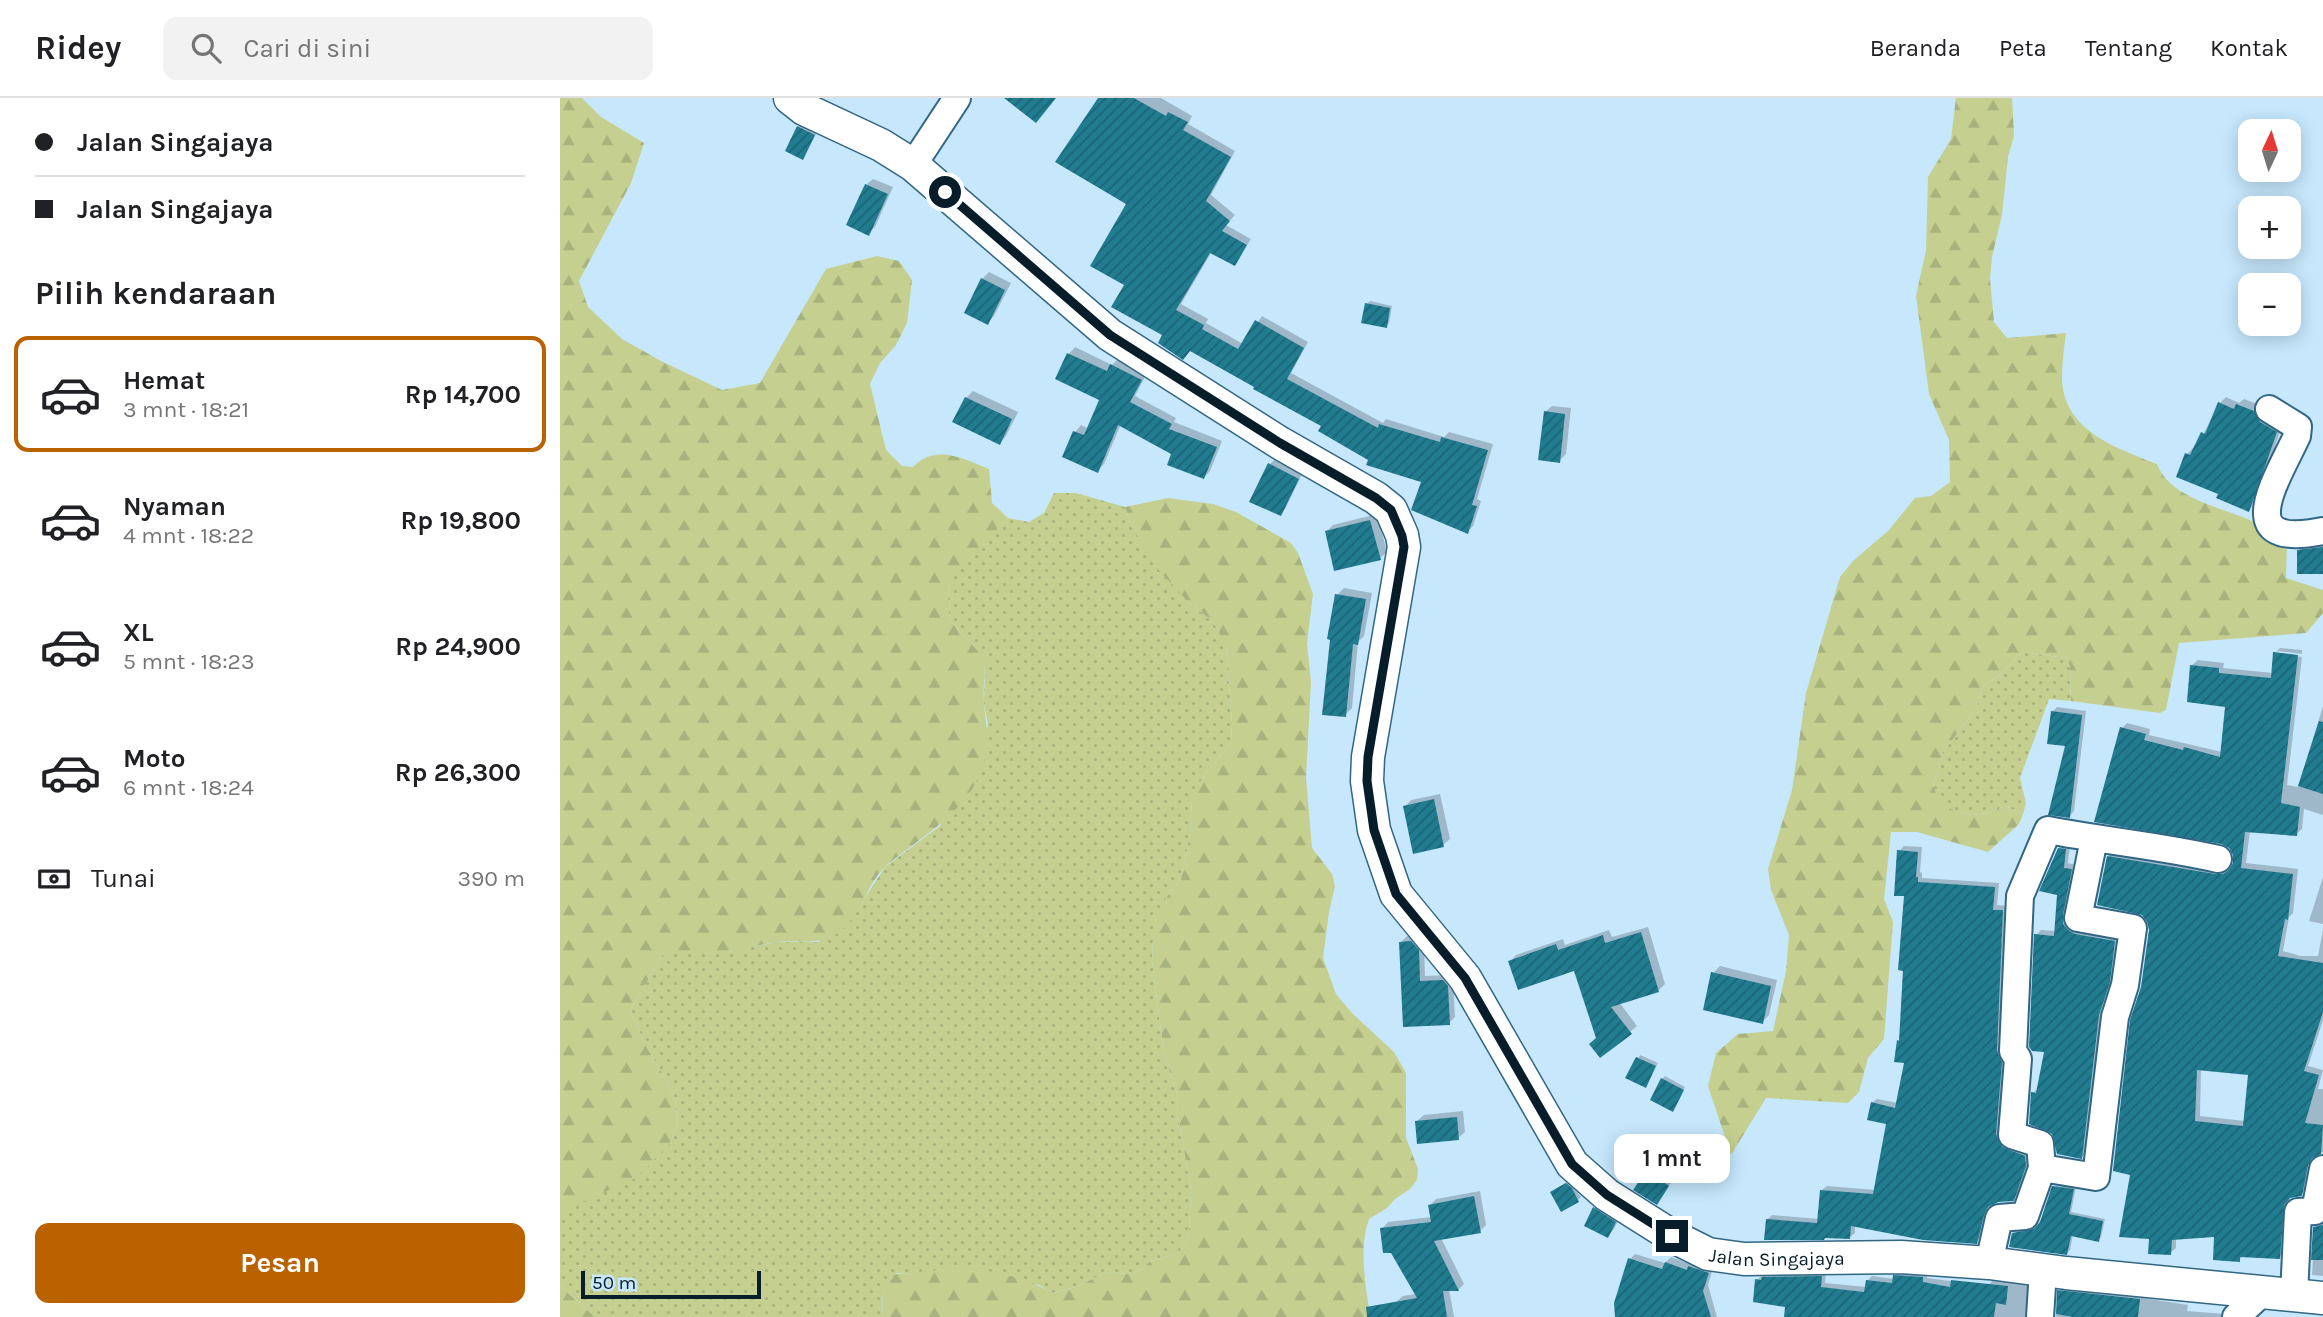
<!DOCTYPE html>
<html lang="id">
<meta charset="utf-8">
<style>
body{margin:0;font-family:Karla,sans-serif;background:#f2f2f2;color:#202124;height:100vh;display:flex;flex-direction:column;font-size:26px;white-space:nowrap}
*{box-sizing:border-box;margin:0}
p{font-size:23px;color:#757577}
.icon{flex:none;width:38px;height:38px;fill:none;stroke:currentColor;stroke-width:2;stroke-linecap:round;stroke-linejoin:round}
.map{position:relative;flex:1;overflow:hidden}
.side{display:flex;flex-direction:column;background:#fff;width:560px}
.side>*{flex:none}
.hud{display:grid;align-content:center;height:154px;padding:0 35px;background:#fff}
.needle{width:46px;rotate:4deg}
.controls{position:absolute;left:1678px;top:21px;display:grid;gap:14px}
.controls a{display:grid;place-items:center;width:63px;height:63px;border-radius:14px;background:#fff;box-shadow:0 4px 18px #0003;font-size:35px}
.scale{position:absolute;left:21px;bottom:18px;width:180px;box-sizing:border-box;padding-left:7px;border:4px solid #071d29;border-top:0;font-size:19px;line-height:24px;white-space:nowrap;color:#071d29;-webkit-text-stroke:5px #c6e7fc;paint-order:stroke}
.end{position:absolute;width:32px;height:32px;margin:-16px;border:9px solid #071d29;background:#fff;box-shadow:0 0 0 4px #fff}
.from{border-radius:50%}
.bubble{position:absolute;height:49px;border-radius:14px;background:#fff;box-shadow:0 4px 18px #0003;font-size:23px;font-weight:700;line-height:49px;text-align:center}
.hud b{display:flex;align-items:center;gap:24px;height:66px;font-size:26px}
.hud b+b{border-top:2px solid #e0e0e0}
.hud i{width:18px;height:18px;background:#202124}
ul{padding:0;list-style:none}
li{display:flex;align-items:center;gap:21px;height:116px;margin:0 14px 10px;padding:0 21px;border:4px solid transparent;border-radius:14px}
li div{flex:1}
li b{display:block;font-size:26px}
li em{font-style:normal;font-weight:700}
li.current{border-color:#ba6100}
li>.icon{width:63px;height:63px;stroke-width:1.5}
h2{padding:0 35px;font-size:32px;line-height:84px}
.pay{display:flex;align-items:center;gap:18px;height:77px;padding:0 35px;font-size:26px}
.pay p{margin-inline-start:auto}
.button{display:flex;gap:14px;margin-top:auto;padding:14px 35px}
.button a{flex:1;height:80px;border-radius:14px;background:#ba6100;color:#fff;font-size:28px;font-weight:700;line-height:80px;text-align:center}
header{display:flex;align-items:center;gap:42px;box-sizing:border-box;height:98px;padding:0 35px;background:#fff;border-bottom:2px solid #e0e0e0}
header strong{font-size:33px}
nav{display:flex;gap:38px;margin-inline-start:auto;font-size:24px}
.search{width:490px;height:63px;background:#f2f2f2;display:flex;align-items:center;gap:18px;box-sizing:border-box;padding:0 24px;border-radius:14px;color:#757577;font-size:26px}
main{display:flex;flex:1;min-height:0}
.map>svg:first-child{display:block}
.grass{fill:url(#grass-dots)}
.forest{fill:url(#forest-firs)}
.shadow{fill:#0003;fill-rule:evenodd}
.building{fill:url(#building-hatch);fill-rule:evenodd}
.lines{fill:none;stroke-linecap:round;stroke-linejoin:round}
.minor-casing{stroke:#316684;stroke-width:30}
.tertiary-casing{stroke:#316684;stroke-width:35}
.minor{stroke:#fff;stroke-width:26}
.tertiary{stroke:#fff;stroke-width:32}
.route{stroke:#071d29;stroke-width:9}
.labels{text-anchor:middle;stroke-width:5;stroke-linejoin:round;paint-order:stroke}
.street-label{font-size:19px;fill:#071d29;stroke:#c6e7fc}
</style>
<header>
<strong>Ridey</strong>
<div class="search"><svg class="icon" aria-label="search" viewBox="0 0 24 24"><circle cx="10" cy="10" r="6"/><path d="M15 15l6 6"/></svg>Cari di sini</div>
<nav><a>Beranda</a><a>Peta</a><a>Tentang</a><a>Kontak</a></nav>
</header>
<main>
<section class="side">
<div class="hud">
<b><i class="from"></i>Jalan Singajaya</b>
<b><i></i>Jalan Singajaya</b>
</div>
<h2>Pilih kendaraan</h2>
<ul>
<li class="current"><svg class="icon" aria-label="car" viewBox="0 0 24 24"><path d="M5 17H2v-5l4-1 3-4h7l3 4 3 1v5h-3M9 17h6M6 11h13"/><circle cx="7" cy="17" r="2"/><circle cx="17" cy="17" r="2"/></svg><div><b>Hemat</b><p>3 mnt · 18:21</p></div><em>Rp 14,700</em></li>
<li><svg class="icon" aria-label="car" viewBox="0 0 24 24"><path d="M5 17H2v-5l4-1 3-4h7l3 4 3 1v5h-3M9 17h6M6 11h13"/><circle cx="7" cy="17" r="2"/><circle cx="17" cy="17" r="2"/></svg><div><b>Nyaman</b><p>4 mnt · 18:22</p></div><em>Rp 19,800</em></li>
<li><svg class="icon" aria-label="car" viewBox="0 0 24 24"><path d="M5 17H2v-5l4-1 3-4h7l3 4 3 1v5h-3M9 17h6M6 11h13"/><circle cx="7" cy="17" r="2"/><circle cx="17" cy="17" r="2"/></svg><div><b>XL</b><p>5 mnt · 18:23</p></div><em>Rp 24,900</em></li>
<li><svg class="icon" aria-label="car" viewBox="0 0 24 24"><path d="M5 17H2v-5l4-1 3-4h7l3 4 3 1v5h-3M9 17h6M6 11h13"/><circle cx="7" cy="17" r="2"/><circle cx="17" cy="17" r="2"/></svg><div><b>Moto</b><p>6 mnt · 18:24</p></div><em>Rp 26,300</em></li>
</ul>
<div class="pay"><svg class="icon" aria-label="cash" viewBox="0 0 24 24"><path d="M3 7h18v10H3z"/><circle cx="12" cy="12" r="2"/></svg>Tunai<p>390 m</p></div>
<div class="button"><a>Pesan</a></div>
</section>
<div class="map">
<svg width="1763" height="1219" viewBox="0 0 1763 1219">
<defs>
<pattern id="grass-dots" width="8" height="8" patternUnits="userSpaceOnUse" patternTransform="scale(1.75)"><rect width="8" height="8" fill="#c5d090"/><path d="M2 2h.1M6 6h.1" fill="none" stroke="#a8b27c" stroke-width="1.8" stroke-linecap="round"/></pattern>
<pattern id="forest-firs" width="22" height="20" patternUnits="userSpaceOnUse" patternTransform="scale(1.75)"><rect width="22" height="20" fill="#c5d090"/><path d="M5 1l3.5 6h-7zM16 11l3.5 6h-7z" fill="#a8b27c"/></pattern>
<pattern id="building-hatch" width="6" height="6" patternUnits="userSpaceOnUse" patternTransform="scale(1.75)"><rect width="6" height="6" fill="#217c90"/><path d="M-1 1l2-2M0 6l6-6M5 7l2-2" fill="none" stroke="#1b6576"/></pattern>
</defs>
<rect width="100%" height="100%" fill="#c6e7fc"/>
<!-- grass -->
<path class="grass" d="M494,395h22l49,14 8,22 57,75 20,15 7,9 9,19 6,76 -1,20 -27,32 -12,26 -2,33 -9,46 -15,18 -13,42 -1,21 12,93 13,40 1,22 13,72 -2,45 -10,20 -30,9 -8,8 -11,4 -23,-2 -31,15 -24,6 -13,-8 -142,-12c-17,11 -14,25 -15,44h-287l-35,-31v-74l109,-67 9,-21 -3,-25 -16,-32 -12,-19 -17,-37 34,-59h64l48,-10h42l37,-29 30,-46 55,-41 48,-101 -4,-22 1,-43 -30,-34 -6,-11 1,-38 53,-55 5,-4 21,4 15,-9z
M1462,554l44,6 4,8 1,35 -22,-2 -29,79 6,25 -3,11 -18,-8c-25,13 -38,9 -64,0l-8,-20 10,-34 34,-44 5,-21 20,-14z"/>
<!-- forest -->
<path class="forest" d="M0,0h22l19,19 43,26 -13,40 -52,98 9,26 34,32 39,22 61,29 38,-7 66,-114 51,-13 22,5 13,19 -5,43 -11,22 -16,18 -10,21 16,66 16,16 11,1c23,-24 51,-8 76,2l3,34 16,15 -58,60 -1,37 6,11 30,33c0,14 -2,29 -1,43 1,15 4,28 3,43 -4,58 -59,87 -99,119 -21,17 -26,53 -50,69 -20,13 -41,7 -62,9 -16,2 -32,9 -48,10 -21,3 -43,0 -64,0l-34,59 17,37 12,19 16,32 3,25 -9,21 -33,33 -76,34z
M1396,0h56l2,38 -6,21 -6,58 -10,42 -2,22 4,43 13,16 59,-5c-2,15 -4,30 -4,44 0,53 54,71 95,87 13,35 66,43 97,58 12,7 19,16 33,19l-1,37 37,12v23l-17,20 -127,10 -13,67 -6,3 -89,-12 -1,-35 -4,-8 -44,-6 -20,21 -20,14 -5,21 -34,44 -10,34 9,20c25,9 38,13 63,0l18,8 -4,10 -31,28 -71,-20h-26l-7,67 9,23 -9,117 -16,19 -9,34 -11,11 -82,-5 -35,57 -23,-69 8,-33 22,-19 35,-3 13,-60 3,-36 -18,-45 -3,-21 24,-79 14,-97 34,-116 14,-17 34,-29 27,-33 16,-2 19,-14 -1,-42 -20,-46 -13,-98 10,-46 2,-73 23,-38z
M608,400l45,6 23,8 55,31 7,10 15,41 -6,49 4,39 -5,96 6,70 20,26 3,12 -6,26 -6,46 13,36 16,19 42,39 12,21v65l12,31 -1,11 -7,9 -15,10 -8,9 -18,11c-11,31 -3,66 1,98h-488c1,-11 -1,-29 6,-38 7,-8 17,-4 26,-5 12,-2 25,-5 38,-6 27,-2 77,11 101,25l23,-6 31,-15 23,2 11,-4 8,-8 30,-9 10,-20 2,-45 -13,-72 -1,-22 -13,-40 -12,-93 1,-21 4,-21 9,-21 15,-18 9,-46 2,-33 4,-11 8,-15 27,-32 1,-20 -6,-75 -9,-20 -7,-9 -20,-15 -33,-36 -24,-39 -8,-22z
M0,1188l1,1 34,30h-35z"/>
<!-- shadow -->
<path class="shadow" d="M540,0h61l31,18 -4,8 47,27 -24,44 24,20 -9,10 25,14 -16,25 -23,-13 -31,53 27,15 -2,4 37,21 19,-28 46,26 -17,31 92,50 3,-4 58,18 5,-5 44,12 -16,55 4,2 -8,25 -6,6 -43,-51 -54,-22 -46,-33 -133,-76 -7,8 -58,-73 2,-82z
M241,26l16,8 -14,26 -5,-31z
M313,81l20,8 -18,40 -7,7 -2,-49z
M429,174l22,11 -17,33 -7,7 -5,-44z
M810,203l22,5 -3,17 -3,3 -19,-22z
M515,249l37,18 6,-6 29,14 -12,23 41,22 -2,4 48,19 -12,30 -6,6 -30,-24 -53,-29 -17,40 -7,7 -33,-15 11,-24 6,-7 8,4 12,-30 -44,-21 12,-24z
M413,293l45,21 -12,24 -6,7 -34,-45z
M1666,299l13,6 5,-4 16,6 22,21 -27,78 -6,6 -29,-17 -33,-39 6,-6 2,1 25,-46z
M992,308l19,2 -5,46 -7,7 -14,-49z
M714,362l28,14 -17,35 -5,5 -10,-50z
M817,416l10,38 -7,6 -54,-26 7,-7z
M1763,444v30l-24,-22 7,-6z
M784,490l28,5 -8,43 -6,6 -6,66 -7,7 -8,-120z
M1720,550l22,2v4l-25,-3v3l25,3 -15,128 11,2 25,-81v109l-19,-6 -2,20 -6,5 -46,-4 -4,33 52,6 -5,44 -4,4 -6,34 18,5h17l5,-26v90l-15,46 15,4 -5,19h5v63l-8,2 -8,35 -6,5 -12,3 -4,54 -6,6 -35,-2 -5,5 -23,-25 -40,2v11l-6,5 -20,-16 -18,-64 10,-185 8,-58 -1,-9 -41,-64 6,-6 108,19 10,-2 3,-14 -113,-126 5,-5 23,6 -1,6 73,17 5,-47 -35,-40 6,-5 26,3 -1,5 50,5 2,-20zM1641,971l48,4 -4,48 -45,-5z
M1497,609l29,4 -12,100 -5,5 -2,-72 -15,-32z
M880,696l10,45 -7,6 -38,-38 6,-7z
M1504,746l6,1 -2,18 8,2 -9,52 52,19 -5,39 -10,34 -17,143 -5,5 -29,-25 -20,-39 5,-5 9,-37 -11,-116 5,-5 15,1 3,-82z
M1344,748l18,1 -2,25 2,1v5l77,5 -2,22 10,1 -6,139 29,115 -12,34 -5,5 -16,2 -7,3 -9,33 -5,5 -121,-17v8l-5,4 -83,-17 5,-5 47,4 3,-29 5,-4 49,4 12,-67 -16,-20 5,-4 21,4 8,-41 -8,-21 2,-2 6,-144 -7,-44z
M1763,779v47l-14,-3z
M1088,829l17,57 -7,7 -39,11 18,24 -7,6 -32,5 -23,-69 -65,-6 6,-7 47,-16 2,6 44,-15 3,7z
M847,838h10l7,8 1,32 24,-1 4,5 2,37 -6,6 -44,3 -4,-84z
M1160,868l57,14 -8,35 -7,7 -49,-49z
M1080,957l18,8 -13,23 -17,-9z
M1105,978l20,11 -10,20 -13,-28z
M903,1013l2,21 -7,6 -41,-17 7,-6z
M1095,1067l20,13 -19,24 -8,-31z
M1009,1083l12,16 -3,3 -23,-11z
M1497,1086l19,3 -5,25 34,7 -4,18 -3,3 -25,-6 -3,16 -3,3 -54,-19 4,-3 21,-4z
M920,1093l6,34 -6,6 -39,7 23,46 -6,6 -9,-1 5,28h-55l-3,-15 7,-6 13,-2 -34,-65 6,-7 44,-5 -2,-12 6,-6z
M1041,1104l20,13 -7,14 -6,7 -13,-28z
M1763,1123v55l-11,-1 3,-47z
M1075,1156l30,9 6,-6 21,8 2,-3 19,6 -5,17 9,32h-100l13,-58z
M1339,1173l28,2v5l61,8 5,-6 37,4v33h-244l1,-11 -30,-26 5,-5 64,-3 -1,11 41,4 1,-6 5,-5 22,3z
M1504,1188l80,8v4l44,7 -1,6 38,3 1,3h-170l3,-26z"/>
<!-- building -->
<path class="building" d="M444,0h52l-20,25z
M538,0h36l32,18 2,-4 20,10 -5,8 48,27 -25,44 24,20 -8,10 25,14 -12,21 -25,-13 -34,57 28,15 -2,4 36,20 17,-29 49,28 -17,31 91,49 1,-4 61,18 1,-5 47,13 -16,55 5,1 -9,28 -57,-24 10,-28 -55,-17 2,-5 -50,-29 3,-5 -68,-37 1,-2 -64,-36 -7,9 -25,-17 4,-8 -51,-28 13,-22 -34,-19 36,-62 -71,-42z
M237,28l18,9 -12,25 -18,-9z
M305,86l23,10 -19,42 -23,-11z
M421,180l24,12 -17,35 -24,-12z
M805,205l25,5 -3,20 -26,-5z
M507,255l40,18 3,-7 32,16 -12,22 42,22 -3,5 48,18 -13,32 -37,-14 4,-11 -53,-29 -20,48 -36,-16 11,-26 11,4 15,-35 -44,-21z
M405,299l47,22 -12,26 -48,-23z
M1658,304l16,7 2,-5 18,7 6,11 17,10 -28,80 -33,-14 2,-4 -42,-17 9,-24 5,2 11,-23 4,2z
M984,313l21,3 -5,49 -22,-3z
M708,365l31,16 -18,37 -32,-14z
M810,422l11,40 -47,11 -9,-40z
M1763,449v27h-26v-24z
M775,496l31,5 -8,46 -5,-1 -7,73 -24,-2 8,-75 -3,-1z
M1713,554l25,3 -17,148 19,4 -3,29 -52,-4 -4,36 52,6 -5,46 -3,-1 -7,37 45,7v49l-19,59 15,4 -14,48 18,2 -2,29 -9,4 -4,7 -6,31 -12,2 -6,7 -4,54 -40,-2v5l-27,-2 1,-23 -42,3 -1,15 -23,-1 1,-15 -30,-2 11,-62 -17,-4 17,-151 11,-33 8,-57 -2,-8 -5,-7 -45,-10 10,-49 108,18h8l6,-4 4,-7v-8l-4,-7 -8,-4 -127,-22 26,-95 26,7 -2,6 39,10 1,-3 36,10 5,-50 -38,-5 3,-37 29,3v5l52,5zM1637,972l51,5 -5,51 -48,-5z
M1491,613l31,4 -12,103 -22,-3 17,-69 -18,-2z
M1759,623l4,1v72l-25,-8z
M874,701l10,48 -31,7 -10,-48z
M1498,750l8,1 -2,19 8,1 -9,46v9l5,6 7,4 40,7 -5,41 -11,33 -17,144 -25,-5 -5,-20 -23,-10 2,-32 5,1 8,-41 -12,-1 -3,-4 5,-113 20,2 3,-41 -18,-4z
M1337,752l21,2 -2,25h2v5l77,5 -2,23h10l-6,140 5,13 -6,71 6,13 23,9 1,10 -12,35 -16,1 -10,5 -4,8 -7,29 -54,-4 -72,-14 -1,13 -25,-1 -1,2h-60l2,-21 51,4 3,-33 53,4 13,-70 -19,-4 4,-18 24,6 9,-45 -10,-1 3,-22 2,1 4,-70 -5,-1 6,-74h-10z
M1081,834l18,60 -48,15 21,27 -32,24 -11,-14 7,-6 -22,-67 -56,19 -10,-29 48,-17 2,6 45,-15 2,8z
M851,843l8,9 1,31 23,-1 5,6 2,39 -47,2 -4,-85z
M1151,874l60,14 -8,38 -60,-14z
M1076,959l20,9 -10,22 -21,-10z
M1101,980l23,12 -11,22 -23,-12z
M897,1019l2,23 -42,4 -2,-23z
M1087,1072l22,16 -12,19 -24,-15z
M1006,1085l6,5 7,14 -18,10 -11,-20z
M1492,1088l22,3 -5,25 34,7 -4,21 -28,-6 -4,19 -58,-8 3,-14 22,-4 6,-7z
M914,1098l7,37 -47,8 25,50h-16l4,26h-80l-1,-10 51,-9 -26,-45h-8l-3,-25 51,-6 -3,-17z
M1033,1109l23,15 -8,16 -24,-12z
M1763,1127v35h-12l2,-33z
M1068,1160l34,11 3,-7 22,8 1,-4 21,7 -6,18 8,26h-96l-1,-14z
M1333,1177l30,2v5l27,5 1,-7 57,6 -2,19 -10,-2 -2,14h-210l1,-10 -32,-5 2,-23 6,1 1,-3 60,-1 -1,11 43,5 2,-12 26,3z
M1497,1192l83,9 -2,18h-65l-17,-3z"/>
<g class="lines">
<!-- minor casing -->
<g class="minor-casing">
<path id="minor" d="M353,67l44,-67
M1709,311l29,18 -1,9c-21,45 -67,114 26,95
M1482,1070l54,9 19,-160 10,-32 8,-57 -55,-10 16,-79
M1429,1165l10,-45 26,-2 17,-48 -2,-24 -28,-9 6,-76 -5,-8 7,-155 28,-66c57,11 114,16 170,29
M1734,1197l4,-83 17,-1 8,-42
M1480,1219l3,-47
M1676,1219l28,-26"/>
</g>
<!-- tertiary casing -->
<g class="tertiary-casing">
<g id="tertiary">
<path id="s1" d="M230,0l14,11 77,36 32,20 197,170 170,108 96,55 15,12 11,25 2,12 -36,210 -1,24 7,49 22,64 69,84 107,186 35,31 65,41 36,18 36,5 157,-2 88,6 77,10 257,25"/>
</g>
</g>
<!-- minor -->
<use href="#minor" class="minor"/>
<!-- tertiary -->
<use href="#tertiary" class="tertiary"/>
</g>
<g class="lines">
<!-- route -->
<path class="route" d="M385,94l165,143 170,108 96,55 15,12 11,26 2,11 -36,210 -1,24 7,49 22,64 69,84 107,186 35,31 65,41"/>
</g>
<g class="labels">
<!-- street labels -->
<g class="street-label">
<text dy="7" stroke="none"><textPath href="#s1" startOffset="1682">Jalan Singajaya</textPath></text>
</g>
</g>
</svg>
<div class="controls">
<a><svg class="needle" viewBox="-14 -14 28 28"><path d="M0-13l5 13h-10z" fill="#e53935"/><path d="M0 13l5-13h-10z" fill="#757577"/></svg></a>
<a>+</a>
<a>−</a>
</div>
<div class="scale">50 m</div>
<i class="end from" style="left:385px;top:94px"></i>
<i class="end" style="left:1112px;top:1138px"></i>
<div class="bubble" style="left:1054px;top:1036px;width:116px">1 mnt</div>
</div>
</main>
